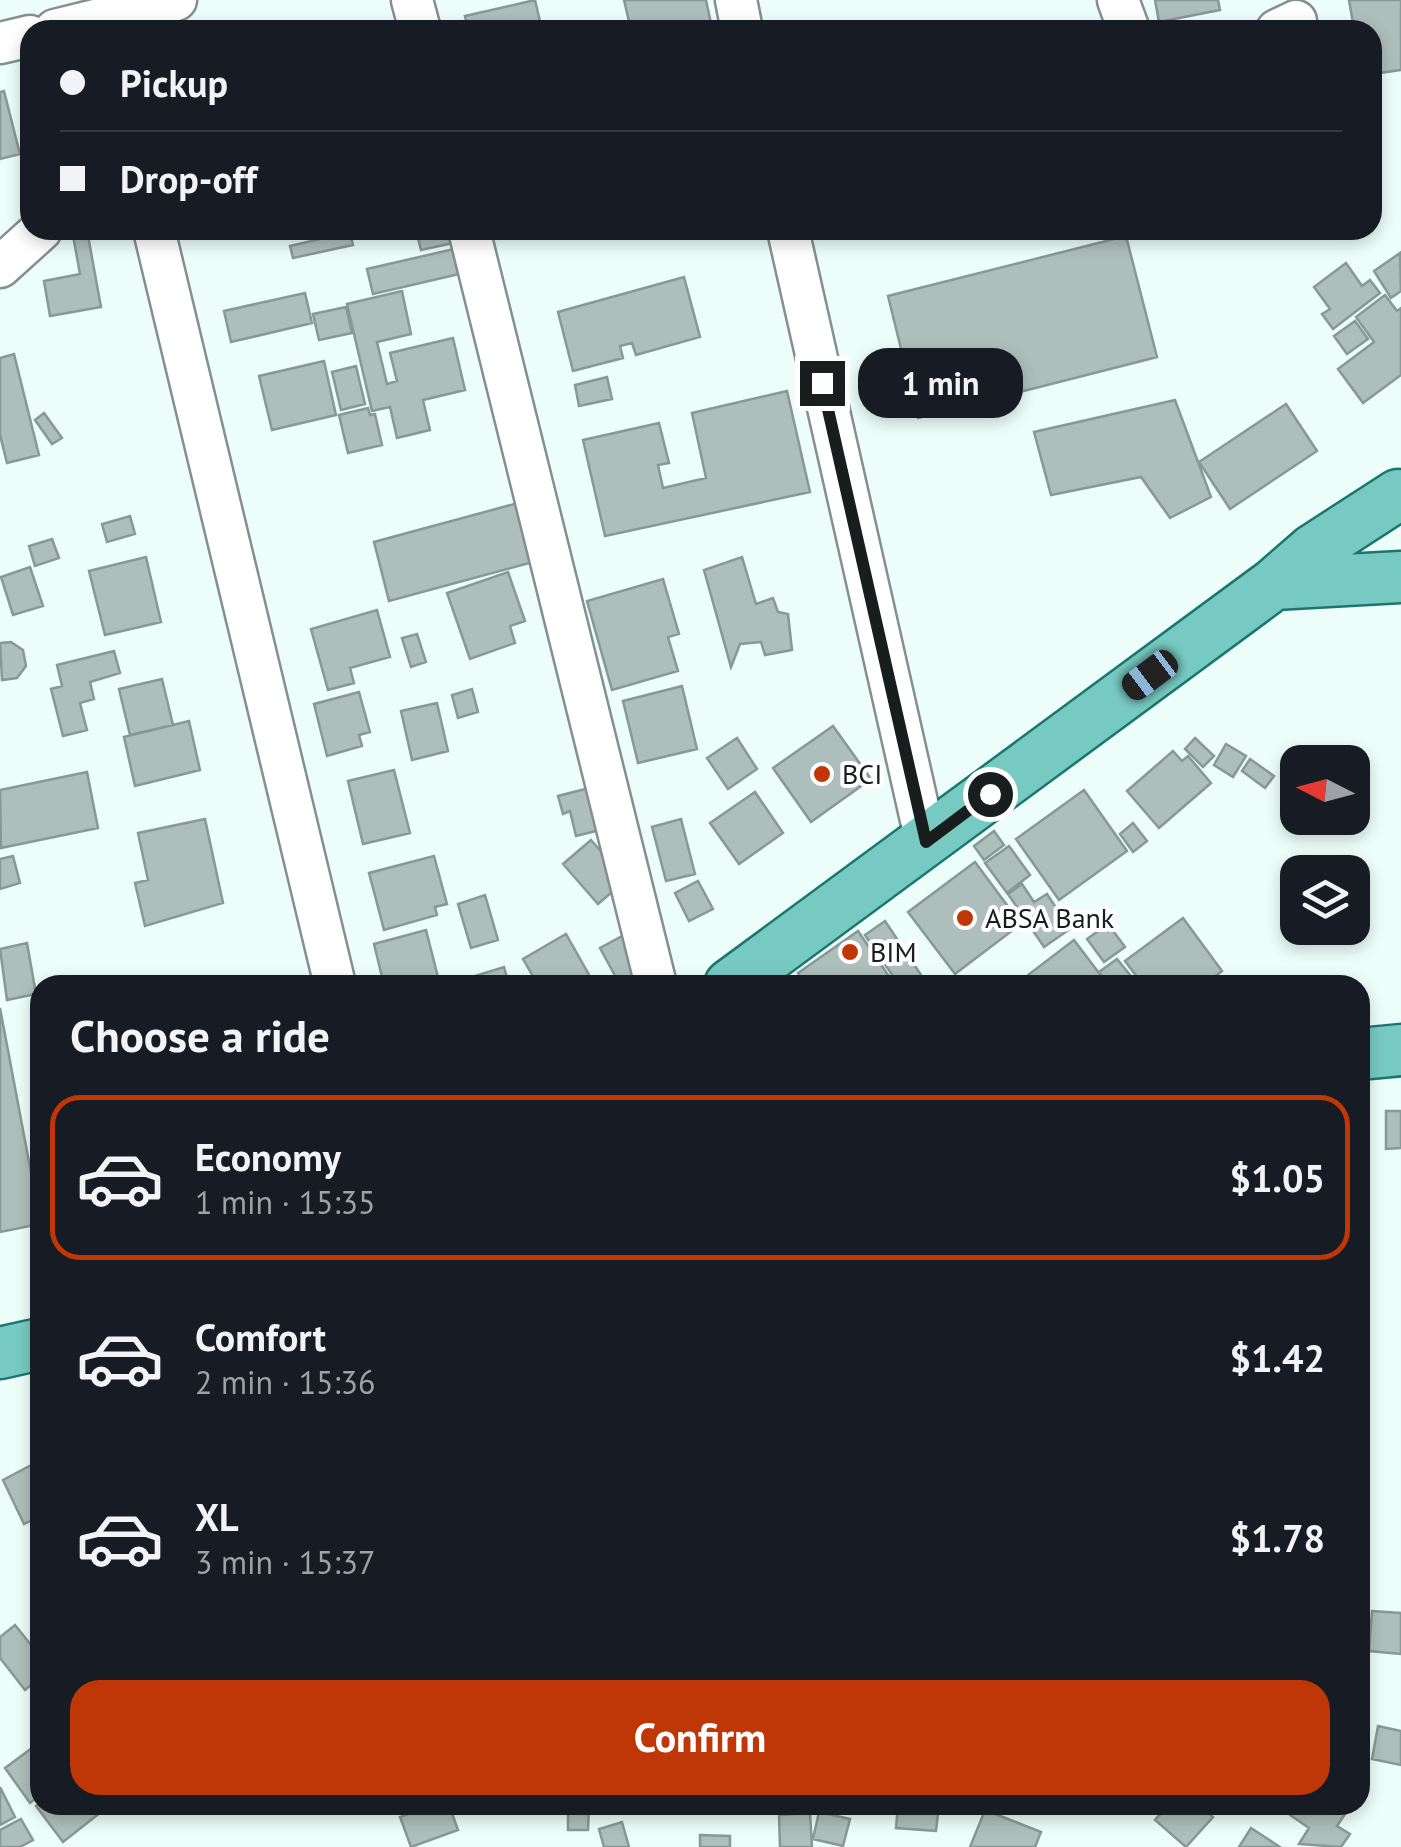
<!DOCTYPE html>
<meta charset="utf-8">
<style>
body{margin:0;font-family:"PT Sans",sans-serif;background:#242831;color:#f1f3f6;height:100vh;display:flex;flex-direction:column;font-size:38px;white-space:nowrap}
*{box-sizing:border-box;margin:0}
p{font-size:32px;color:#9ea1a6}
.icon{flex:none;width:55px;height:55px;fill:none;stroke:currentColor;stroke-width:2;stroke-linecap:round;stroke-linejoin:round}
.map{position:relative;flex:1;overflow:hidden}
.sheet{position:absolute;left:30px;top:975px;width:1340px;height:840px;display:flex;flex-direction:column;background:#171b24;border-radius:30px;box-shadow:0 5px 15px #0003}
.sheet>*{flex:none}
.guide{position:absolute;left:20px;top:20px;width:1362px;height:220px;border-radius:30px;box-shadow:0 5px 15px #0003;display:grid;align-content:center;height:220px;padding:0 40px;background:#171b24}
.needle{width:65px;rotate:276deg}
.tools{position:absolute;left:1280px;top:745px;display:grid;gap:20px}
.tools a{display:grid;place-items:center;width:90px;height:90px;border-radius:20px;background:#171b24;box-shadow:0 5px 15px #0003;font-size:50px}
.end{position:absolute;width:45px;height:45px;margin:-22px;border:12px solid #181e1d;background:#fff;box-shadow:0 0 0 5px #fff}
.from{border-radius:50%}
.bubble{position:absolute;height:70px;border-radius:30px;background:#171b24;box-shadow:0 5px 15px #0003;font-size:32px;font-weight:700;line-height:70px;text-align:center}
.car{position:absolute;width:30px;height:60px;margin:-30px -15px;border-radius:12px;box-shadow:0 0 8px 2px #0007;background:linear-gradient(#222 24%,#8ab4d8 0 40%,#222 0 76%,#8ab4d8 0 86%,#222 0)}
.guide b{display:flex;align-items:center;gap:35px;height:95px;font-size:38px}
.guide b+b{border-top:2px solid #363941}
.guide i{width:25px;height:25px;background:#f1f3f6}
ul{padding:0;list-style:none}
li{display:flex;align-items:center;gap:30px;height:165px;margin:0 20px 15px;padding:0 20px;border:5px solid transparent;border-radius:30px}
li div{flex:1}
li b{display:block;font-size:38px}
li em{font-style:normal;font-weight:700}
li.current{border-color:#bf3707}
li>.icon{width:90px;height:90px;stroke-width:1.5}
h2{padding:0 40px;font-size:45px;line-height:120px}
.action{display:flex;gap:20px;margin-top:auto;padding:20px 40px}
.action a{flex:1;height:115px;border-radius:30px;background:#bf3707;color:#fff;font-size:40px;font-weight:700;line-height:115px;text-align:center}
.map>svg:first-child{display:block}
.building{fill:#aebebb;stroke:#889895;stroke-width:2.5}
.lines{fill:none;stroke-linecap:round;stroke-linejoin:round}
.minor-casing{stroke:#82918f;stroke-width:45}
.major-casing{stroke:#1b766e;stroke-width:55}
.minor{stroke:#fff;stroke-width:40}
.major{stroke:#77cac2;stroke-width:50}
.route{stroke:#181e1d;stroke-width:12}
.poi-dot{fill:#bf3707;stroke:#fff;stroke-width:4}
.labels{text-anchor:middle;stroke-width:8;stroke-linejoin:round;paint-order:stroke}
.poi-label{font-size:28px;fill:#181e1d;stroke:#fff;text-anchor:start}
</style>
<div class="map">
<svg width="1401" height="1847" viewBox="0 0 1401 1847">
<rect width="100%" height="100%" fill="#ecfdfa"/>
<!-- building -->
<path class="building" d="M535,0l7,30h-74l-3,-14z
M624,0h82l6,28 -81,2z
M1155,0h63l2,10 -61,12z
M1349,0h52v70l-29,4v-44h-67l48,-7z
M4,91l16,63 -20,5v-67z
M72,230h15l14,77 -51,9 -6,-35 36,-7z
M416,230h49l2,10 -46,10z
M350,232l3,13 -60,13 -3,-12z
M1126,236l31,121 -239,61 -30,-122z
M467,246l5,25 -99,23 -6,-25z
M1400,253l1,38 -10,7 -17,-27z
M1346,263l16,23 8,-6 10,13 -47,36 -11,-15 8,-5 -16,-22z
M684,277l16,60 -64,18 -4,-12 -12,3 3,12 -50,13 -15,-59z
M402,291l9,43 -34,8 10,42 10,-3 -7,-28 63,-15 12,52 -42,10 7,30 -33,8 -7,-31 -18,4 -25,-107z
M305,293l7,30 -81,19 -7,-31z
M1385,295l12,16 4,-3v67l-38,28 -25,-34 36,-27 -18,-25z
M346,307l6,26 -33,7 -6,-26z
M1355,321l13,18 -21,15 -13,-18z
M14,354l25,101 -32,8 -7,-28v-77z
M324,361l12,54 -64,15 -13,-54z
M356,366l9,38 -24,6 -9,-38z
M607,377l5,22 -33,7 -4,-21z
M787,391l23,101 -205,44 -22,-96 76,-17 10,40 -11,2 5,23 43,-10 -14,-65z
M1175,400l36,97 -41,21 -29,-41 -90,18 -17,-63z
M1286,404l31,47 -87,58 -31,-47z
M368,408l2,7 5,-1 7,31 -34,8 -9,-38z
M44,413l18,25 -10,6 -17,-24z
M518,503l15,59 -144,39 -15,-59z
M130,516l5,18 -28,8 -5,-18z
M52,539l7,19 -24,8 -6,-20z
M146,557l15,65 -56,13 -16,-64z
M742,557l14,47 17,-6 5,14 10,2 4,36 -27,5 -4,-13 -21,2 -9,23 -27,-97z
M30,567l13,39 -30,9 -12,-38z
M508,572l17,49 -15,5 5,17 -45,16 -23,-66z
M663,579l16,55 -11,3 10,34 -66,19 -25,-89z
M377,610l13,47 -40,11 4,15 -26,7 -17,-61z
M417,634l9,28 -15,5 -9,-29z
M11,642l12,8 3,16 -9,12 -15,2 -2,-37z
M114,651l6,22 -30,9 4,17 -14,4 7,27 -24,6 -12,-47 11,-3 -5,-21z
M162,679l11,46 -43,10 -11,-46z
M682,686l15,63 -59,14 -15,-62z
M472,689l6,23 -20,6 -6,-23z
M359,692l11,40 -11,3 3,11 -35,10 -13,-52z
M437,703l11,48 -36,9 -11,-49z
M189,721l11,49 -65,16 -11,-49z
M833,726l38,53 -60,43 -38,-54z
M737,738l20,31 -29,20 -21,-31z
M1195,738l19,18 -11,11 -18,-18z
M1226,744l20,12 -13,21 -19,-12z
M1173,751l9,10 6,-5 23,27 -52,45 -32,-37z
M1250,759l24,17 -9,12 -23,-17z
M394,770l16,63 -47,11 -15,-63z
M87,772l11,56 -97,20 -1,-58z
M593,787l11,42 -28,7 -6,-25 -7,3 -5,-18z
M1084,790l43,61 -68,49 -43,-61z
M755,792l28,41 -44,31 -29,-41z
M205,819l18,84 -78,23 -10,-43 13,-3 -10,-47z
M681,819l14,55 -29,7 -14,-54z
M1133,823l14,18 -14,11 -13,-18z
M994,831l10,14 -20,15 -10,-14z
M591,840l35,40 -28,24 -35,-40z
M1009,846l21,29 -23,18 -22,-30z
M13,856l7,27 -20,6v-30z
M434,856l13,48 -12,3 2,8 -53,15 -15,-57z
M975,862l46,62 -66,50 -47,-62z
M698,881l15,28 -24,12 -14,-28z
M1022,884l12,18 13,-8 23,35 -26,18 -36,-53z
M485,895l13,45 -27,8 -13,-44z
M1183,918l39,53 -18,14h-61l-18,-24z
M885,921l36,54 -15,10h-7l-34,-50z
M1108,924l17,23 -21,15 -17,-23z
M426,930l14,55h-56l-10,-41z
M858,931l37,54h-89l-8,-12z
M566,934l26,46 -9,5h-45l-15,-26z
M626,934l21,40 -27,11 -20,-37z
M1074,940l34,45h-93z
M27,943l9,51 -29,6 -7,-51z
M1117,959l18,22 -5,4h-21l-10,-13z
M504,967l5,18h-42l-2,-6z
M0,1008l40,212v4l-40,8z
M1386,1111h15v37l-15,1z
M39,1461l1,55 -16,8 -21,-44z
M1372,1611l29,2v41l-32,-3z
M15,1625l25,31v22l-15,12 -25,-32v-21z
M1378,1726l23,5v34l-29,-6z
M40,1742v53l-10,8 -25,-35z
M0,1787l15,30 -15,8z
M40,1803v2h70l-47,37 -27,-36z
M432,1805h17l9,25 -47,17 -11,-30z
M898,1805h41l-3,26 -40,-3z
M1168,1805h31l14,12 -27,30 -31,-27z
M1296,1805h35l14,9 -8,12 13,8 -9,13 -42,-3 10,-16 -19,-13z
M568,1807h21l-1,23h-20z
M985,1810l56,22 -6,15h-65z
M819,1812l31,7 -7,27 -30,-7z
M810,1813l2,34h-32l-1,-32z
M21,1819l12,21 -13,7h-20v-17z
M622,1822l7,25h-25l-5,-18z
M1251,1828l29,19h-41z
M700,1835l30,1v11h-30z"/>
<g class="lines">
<!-- minor casing -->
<g class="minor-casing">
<path id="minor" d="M412,0l8,30
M736,0l6,30
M1118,0l11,30
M55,30l121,-30
M1277,30l19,-9
M0,43l30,-7
M154,230l181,755
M469,230l187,755
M788,230l138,612
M0,267l41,-37"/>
</g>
<!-- major casing -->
<g class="major-casing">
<path id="major" d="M1274,584l127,-7
M730,985l544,-401 39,-34 85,-55
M1360,1054l41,-4
M0,1353l40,-9"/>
</g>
<!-- minor -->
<use href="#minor" class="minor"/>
<!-- major -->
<use href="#major" class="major"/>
</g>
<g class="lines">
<!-- route -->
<path class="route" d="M822,383l104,459 64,-48"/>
</g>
<!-- markers -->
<g class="poi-dot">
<circle cx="822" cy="774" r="10"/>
<circle cx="965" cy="918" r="10"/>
<circle cx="850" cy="952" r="10"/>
</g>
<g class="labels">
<!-- poi labels -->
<g class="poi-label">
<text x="842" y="784">BCI</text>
<text x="985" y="928">ABSA Bank</text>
<text x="870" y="962">BIM</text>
</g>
</g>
</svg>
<div class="tools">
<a><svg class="needle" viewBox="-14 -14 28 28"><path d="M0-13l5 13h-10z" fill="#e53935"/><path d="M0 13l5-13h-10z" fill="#9ea1a6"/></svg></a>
<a><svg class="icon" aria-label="layers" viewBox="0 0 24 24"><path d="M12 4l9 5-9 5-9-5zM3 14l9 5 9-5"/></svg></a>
</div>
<i class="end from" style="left:990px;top:794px"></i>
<i class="end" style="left:822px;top:383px"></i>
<div class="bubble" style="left:858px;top:348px;width:165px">1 min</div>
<i class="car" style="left:1150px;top:675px;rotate:233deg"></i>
<div class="guide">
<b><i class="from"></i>Pickup</b>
<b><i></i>Drop-off</b>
</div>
<section class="sheet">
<h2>Choose a ride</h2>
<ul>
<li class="current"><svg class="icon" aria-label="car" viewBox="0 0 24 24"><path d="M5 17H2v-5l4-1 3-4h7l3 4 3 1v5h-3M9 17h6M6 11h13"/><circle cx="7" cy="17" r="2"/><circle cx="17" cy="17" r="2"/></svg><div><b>Economy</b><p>1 min · 15:35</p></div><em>$1.05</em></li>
<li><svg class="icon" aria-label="car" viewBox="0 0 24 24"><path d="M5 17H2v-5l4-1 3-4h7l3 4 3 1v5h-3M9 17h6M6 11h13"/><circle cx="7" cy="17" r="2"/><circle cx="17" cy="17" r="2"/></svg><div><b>Comfort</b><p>2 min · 15:36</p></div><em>$1.42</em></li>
<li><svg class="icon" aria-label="car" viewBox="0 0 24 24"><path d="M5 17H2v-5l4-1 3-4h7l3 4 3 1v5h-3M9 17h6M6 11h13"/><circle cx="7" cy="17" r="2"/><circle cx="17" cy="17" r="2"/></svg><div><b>XL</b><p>3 min · 15:37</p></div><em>$1.78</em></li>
</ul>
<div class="action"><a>Confirm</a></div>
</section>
</div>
